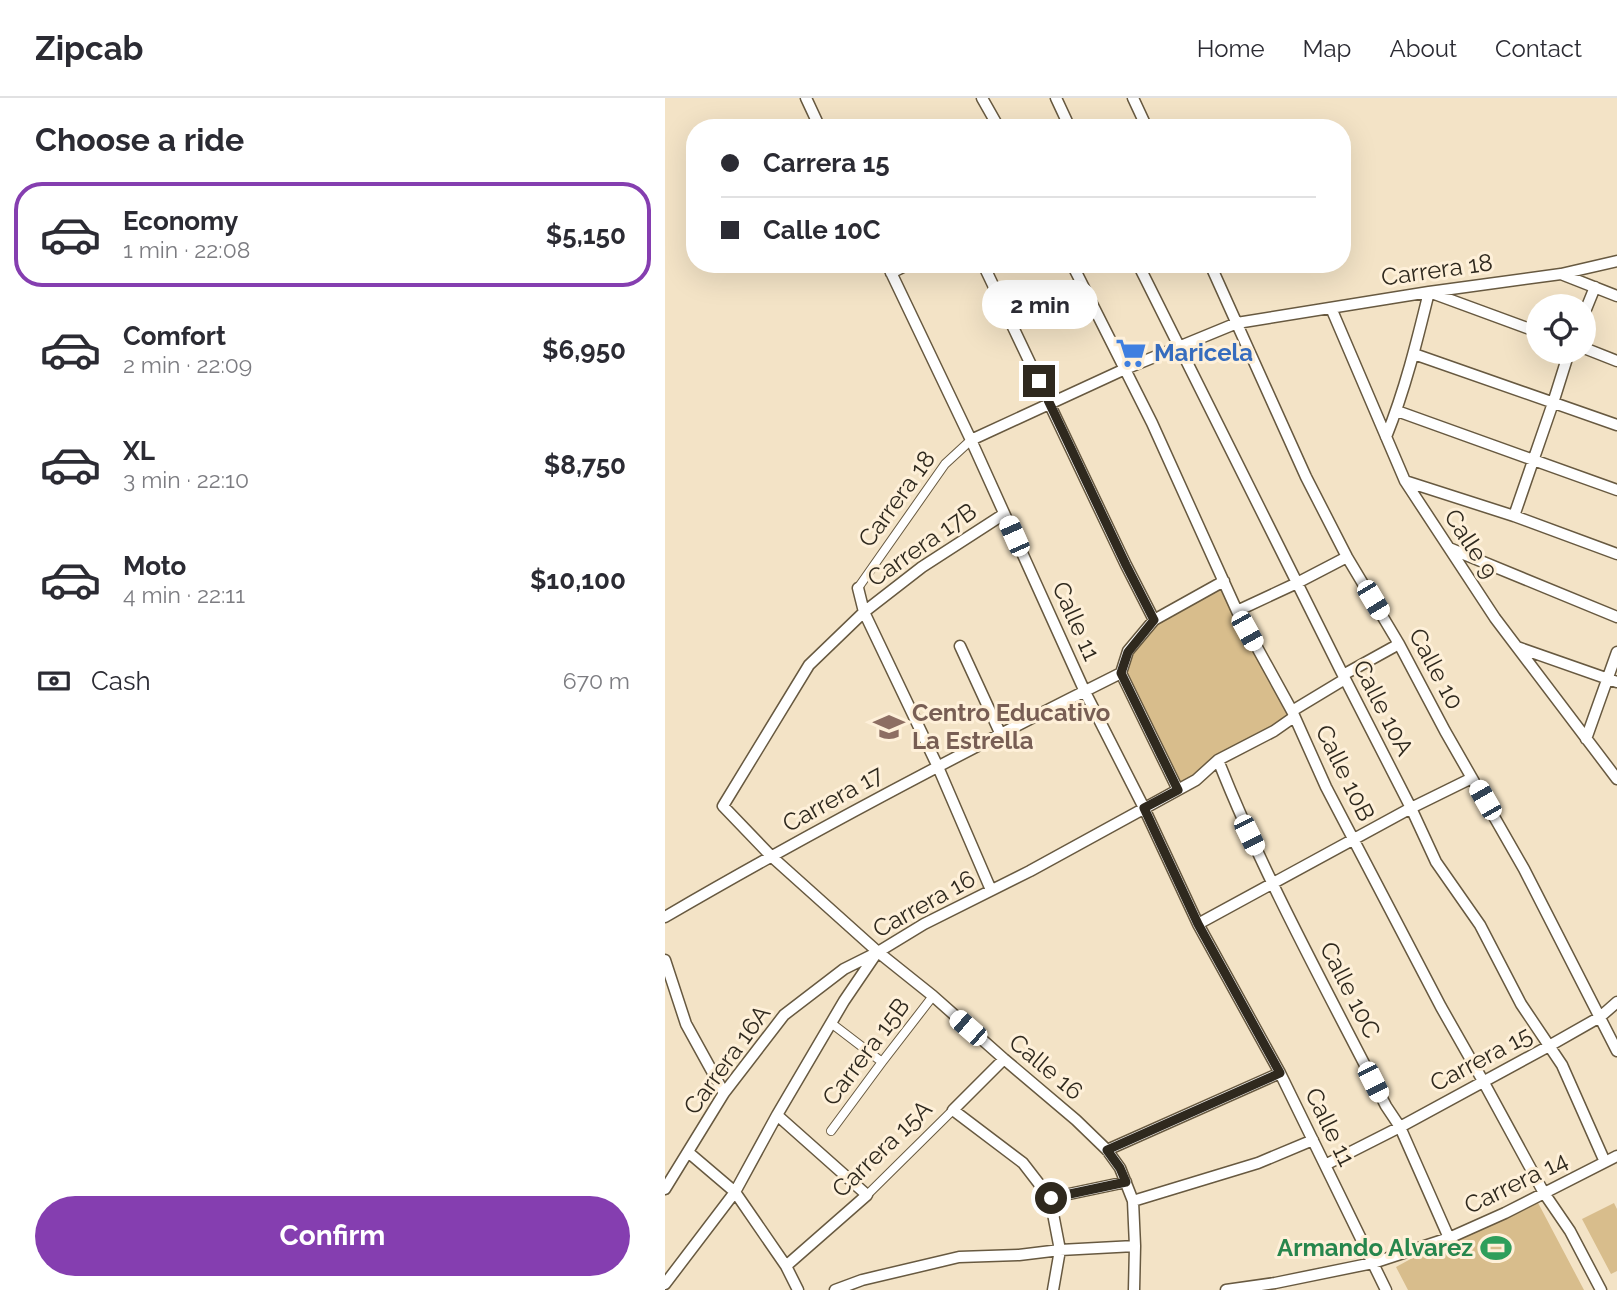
<!DOCTYPE html>
<meta charset="utf-8">
<style>
body{margin:0;font-family:Raleway,sans-serif;background:#f2f2f3;color:#2b2b33;height:100vh;display:flex;flex-direction:column;font-size:26px;white-space:nowrap}
*{box-sizing:border-box;margin:0}
p{font-size:23px;color:#7c7c81}
.icon{flex:none;width:38px;height:38px;fill:none;stroke:currentColor;stroke-width:2;stroke-linecap:round;stroke-linejoin:round}
.map{position:relative;flex:1;overflow:hidden}
.details{display:flex;flex-direction:column;background:#fff;width:665px}
.details>*{flex:none}
.banner{position:absolute;left:21px;top:21px;width:665px;height:154px;border-radius:28px;box-shadow:0 7px 28px #0002;display:grid;align-content:center;height:154px;padding:0 35px;background:#fff}
.controls{position:absolute;left:861px;top:196px;display:grid;gap:14px}
.controls a{display:grid;place-items:center;width:70px;height:70px;border-radius:50%;background:#fff;box-shadow:0 7px 28px #0002;font-size:35px}
.end{position:absolute;width:32px;height:32px;margin:-16px;border:9px solid #2f291e;background:#fff;box-shadow:0 0 0 4px #fff}
.from{border-radius:50%}
.bubble{position:absolute;height:49px;border-radius:24px;background:#fff;box-shadow:0 7px 28px #0002;font-size:23px;font-weight:700;line-height:49px;text-align:center}
.car{position:absolute;width:21px;height:42px;margin:-21px -10px;border-radius:9px;box-shadow:0 0 5px 2px #0007;background:linear-gradient(#fff 24%,#345 0 40%,#fff 0 76%,#345 0 86%,#fff 0)}
.banner b{display:flex;align-items:center;gap:24px;height:66px;font-size:26px}
.banner b+b{border-top:2px solid #e1e1e2}
.banner i{width:18px;height:18px;background:#2b2b33}
ul{padding:0;list-style:none}
li{display:flex;align-items:center;gap:21px;height:105px;margin:0 14px 10px;padding:0 21px;border:4px solid transparent;border-radius:28px}
li div{flex:1}
li b{display:block;font-size:26px}
li em{font-style:normal;font-weight:700}
li.selected{border-color:#853eb0}
li>.icon{width:63px;height:63px;stroke-width:1.5}
h2{padding:0 35px;font-size:32px;line-height:84px}
.pay{display:flex;align-items:center;gap:18px;height:77px;padding:0 35px;font-size:26px}
.pay p{margin-inline-start:auto}
.primary-button{display:flex;gap:14px;margin-top:auto;padding:14px 35px}
.primary-button a{flex:1;height:80px;border-radius:42px;background:#853eb0;color:#fff;font-size:28px;font-weight:700;line-height:80px;text-align:center}
header{display:flex;align-items:center;gap:42px;box-sizing:border-box;height:98px;padding:0 35px;background:#fff;border-bottom:2px solid #e1e1e2}
header strong{font-size:33px}
nav{display:flex;gap:38px;margin-inline-start:auto;font-size:24px}
main{display:flex;flex:1;min-height:0}
.map>svg:first-child{display:block}
.green{fill:#d8bd8c}
.lines{fill:none;stroke-linecap:round;stroke-linejoin:round}
.pedestrian-casing{stroke:#675940;stroke-width:10}
.minor-casing{stroke:#675940;stroke-width:13}
.pedestrian{stroke:#fff;stroke-width:8}
.minor{stroke:#fff;stroke-width:10}
.route{stroke:#2f291e;stroke-width:9}
.labels{text-anchor:middle;stroke-width:6;stroke-linejoin:round;paint-order:stroke}
.street-label{font-size:24px;fill:#2f291e;stroke:#fef0d9}
.shop-label{font-size:24px;font-weight:bold;fill:#366cbe;stroke:#fef0d9;text-anchor:start}
.education-label{font-size:24px;font-weight:bold;fill:#785e54;stroke:#fef0d9;text-anchor:start}
.leisure-label{font-size:24px;font-weight:bold;fill:#27864d;stroke:#fef0d9;text-anchor:end}
</style>
<header>
<strong>Zipcab</strong>
<nav><a>Home</a><a>Map</a><a>About</a><a>Contact</a></nav>
</header>
<main>
<section class="details">
<h2>Choose a ride</h2>
<ul>
<li class="selected"><svg class="icon" aria-label="car" viewBox="0 0 24 24"><path d="M5 17H2v-5l4-1 3-4h7l3 4 3 1v5h-3M9 17h6M6 11h13"/><circle cx="7" cy="17" r="2"/><circle cx="17" cy="17" r="2"/></svg><div><b>Economy</b><p>1 min · 22:08</p></div><em>$5,150</em></li>
<li><svg class="icon" aria-label="car" viewBox="0 0 24 24"><path d="M5 17H2v-5l4-1 3-4h7l3 4 3 1v5h-3M9 17h6M6 11h13"/><circle cx="7" cy="17" r="2"/><circle cx="17" cy="17" r="2"/></svg><div><b>Comfort</b><p>2 min · 22:09</p></div><em>$6,950</em></li>
<li><svg class="icon" aria-label="car" viewBox="0 0 24 24"><path d="M5 17H2v-5l4-1 3-4h7l3 4 3 1v5h-3M9 17h6M6 11h13"/><circle cx="7" cy="17" r="2"/><circle cx="17" cy="17" r="2"/></svg><div><b>XL</b><p>3 min · 22:10</p></div><em>$8,750</em></li>
<li><svg class="icon" aria-label="car" viewBox="0 0 24 24"><path d="M5 17H2v-5l4-1 3-4h7l3 4 3 1v5h-3M9 17h6M6 11h13"/><circle cx="7" cy="17" r="2"/><circle cx="17" cy="17" r="2"/></svg><div><b>Moto</b><p>4 min · 22:11</p></div><em>$10,100</em></li>
</ul>
<div class="pay"><svg class="icon" aria-label="cash" viewBox="0 0 24 24"><path d="M3 7h18v10H3z"/><circle cx="12" cy="12" r="2"/></svg>Cash<p>670 m</p></div>
<div class="primary-button"><a>Confirm</a></div>
</section>
<div class="map">
<svg width="952" height="1192" viewBox="0 0 952 1192">
<rect width="100%" height="100%" fill="#f3e3c6"/>
<!-- green -->
<path class="green" d="M558,486l69,132 -114,73 -55,-114 7,-23 23,-29z
M871,1101l48,91h-176l-12,-23 53,-29z
M949,1105l3,6v62l-6,3 -29,-55z"/>
<g class="lines">
<!-- pedestrian casing -->
<g class="pedestrian-casing">
<path id="pedestrian" d="M193,490l87,-124 26,-24
M166,925l51,39
M166,1033l51,-69 51,-66
M202,1097l86,-85"/>
</g>
<!-- minor casing -->
<g class="minor-casing">
<path id="minor" d="M141,0l14,30
M317,0l17,30
M391,0l14,30
M468,0l14,30
M222,166l84,176 114,252 59,116 54,116 82,149 106,217
M318,166l143,301 28,55
M407,166l80,159 85,188 55,100 34,76 115,220 42,74 61,112 26,38 31,59
M473,166l205,411 68,133 25,54 44,63 41,79 41,61 43,97
M545,166l96,213 41,80 52,87 46,87 79,138 93,182
M226,175l18,-9
M896,176l56,22
M666,210l74,173 90,137 122,161
M919,216l11,-27
M919,250l33,13
M749,256l203,71
M732,313l220,79
M721,339c19,-47 31,-96 43,-145l109,40
M306,342l154,-71 112,-46 192,-31 132,-18 56,-13
M740,383l109,35 103,38
M339,416l-82,53 -58,45 -55,53 -86,141 48,50 107,96 55,44 71,63 72,61 31,30 13,18 13,33 2,45 -1,44
M849,418l39,-113 16,-51
M784,450l168,69
M193,490l6,24 74,155 53,123
M572,513l60,-28 50,-26
M295,548l41,89
M852,549l100,35
M456,575l57,117
M678,577l56,-31
M627,613l53,-32
M921,641l31,-87
M553,662c47,119 110,232 168,346l14,21 49,111
M0,819c149,-87 302,-167 456,-244l7,-22 26,-31 70,-39
M533,826l213,-116 61,-30
M0,862l21,64 38,69
M339,961l-51,51 70,53 27,35 10,52 -7,40
M112,1017l90,80 -81,71
M442,1052l173,-77
M23,1054l47,40 51,74 12,24
M660,1067l75,-38 149,-81 51,-29 17,-15
M0,1091l59,-96 60,-78 60,-46 34,-17 46,-28 106,-53 166,-91 22,-20 56,-29 20,-14
M385,1100l76,-16
M468,1103l125,-38 55,-23
M0,1186l70,-92 42,-77 67,-114 32,-47
M170,1192l27,-10 97,-23 60,-2 41,-5 75,-4
M561,1192l49,-7 98,-20 76,-25 56,-25 112,-57"/>
</g>
<!-- pedestrian -->
<use href="#pedestrian" class="pedestrian"/>
<!-- minor -->
<use href="#minor" class="minor"/>
</g>
<g class="lines">
<!-- route -->
<path class="route" d="M374,283l87,184 28,55 -26,32 -7,21 57,117 -34,18 54,116 82,149 -173,77 13,18 6,14 -75,16"/>
</g>
<!-- icons -->
<defs>
<g id="supermarket-bare" transform="scale(2.415)"><path d="M-6-5.5h2.5l.6 2H6L4.5 2H-2.5L-4.4-4H-6ZM-1.5 3.2a1.3 1.3 0 1 0 .1 0ZM3 3.2a1.3 1.3 0 1 0 .1 0Z" fill="#3f7fe0" stroke="#fef0d9" stroke-width="2.5" paint-order="stroke"/></g>
<g id="school-bare" transform="scale(2.415)"><path d="M0-5L7-2L0 1L-7-2ZM-4 1L0 2.5L4 1V4Q0 6-4 4Z" fill="#8d6e63" stroke="#fef0d9" stroke-width="2.5" paint-order="stroke"/></g>
<g id="stadium-bare" transform="scale(2.415)"><path d="M0-5a6.5 5 0 1 0 0 10a6.5 5 0 1 0 0-10ZM-3.5-1.8h7v3.6h-7Z" fill="#2e9e5b" stroke="#fef0d9" stroke-width="2.5" paint-order="stroke"/></g>
</defs>
<g fill-rule="evenodd">
<use href="#supermarket-bare" x="466" y="255"/>
<use href="#school-bare" x="224" y="629"/>
<use href="#stadium-bare" x="831" y="1150"/>
</g>
<g class="labels">
<!-- street labels -->
<g class="street-label">
<text transform="translate(772 172) rotate(-8)" y="8">Carrera 18</text>
<text transform="translate(232 401) rotate(-54)" y="8">Carrera 18</text>
<text transform="translate(806 446) rotate(57)" y="8">Calle 9</text>
<text transform="translate(257 447) rotate(-35)" y="8">Carrera 17B</text>
<text transform="translate(411 523) rotate(66)" y="8">Calle 11</text>
<text transform="translate(771 571) rotate(62)" y="8">Calle 10</text>
<text transform="translate(718 610) rotate(63)" y="8">Calle 10A</text>
<text transform="translate(680 675) rotate(64)" y="8">Calle 10B</text>
<text transform="translate(168 701) rotate(-29)" y="8">Carrera 17</text>
<text transform="translate(259 806) rotate(-29)" y="8">Carrera 16</text>
<text transform="translate(685 892) rotate(63)" y="8">Calle 10C</text>
<text transform="translate(201 954) rotate(-53)" y="8">Carrera 15B</text>
<text transform="translate(816 961) rotate(-28)" y="8">Carrera 15</text>
<text transform="translate(62 962) rotate(-54)" y="8">Carrera 16A</text>
<text transform="translate(381 969) rotate(40)" y="8">Calle 16</text>
<text transform="translate(665 1029) rotate(64)" y="8">Calle 11</text>
<text transform="translate(217 1051) rotate(-44)" y="8">Carrera 15A</text>
<text transform="translate(851 1085) rotate(-26)" y="8">Carrera 14</text>
</g>
<!-- shop labels -->
<g class="shop-label">
<text x="489" y="263">Maricela</text>
</g>
<!-- education labels -->
<g class="education-label">
<text x="247" y="623">Centro Educativo<tspan x="247" dy="28">La Estrella</tspan></text>
</g>
<!-- leisure labels -->
<g class="leisure-label">
<text x="808" y="1158">Armando Alvarez</text>
</g>
</g>
</svg>
<div class="controls">
<a><svg class="icon" aria-label="locate" viewBox="0 0 24 24"><circle cx="12" cy="12" r="6"/><path d="M12 2v4M12 18v4M2 12h4M18 12h4"/></svg></a>
</div>
<i class="end from" style="left:386px;top:1100px"></i>
<i class="end" style="left:374px;top:283px"></i>
<div class="bubble" style="left:317px;top:182px;width:116px">2 min</div>
<i class="car" style="left:349px;top:438px;rotate:336deg"></i>
<i class="car" style="left:708px;top:502px;rotate:149deg"></i>
<i class="car" style="left:582px;top:533px;rotate:151deg"></i>
<i class="car" style="left:820px;top:702px;rotate:330deg"></i>
<i class="car" style="left:584px;top:737px;rotate:154deg"></i>
<i class="car" style="left:303px;top:930px;rotate:311deg"></i>
<i class="car" style="left:708px;top:984px;rotate:153deg"></i>
<div class="banner">
<b><i class="from"></i>Carrera 15</b>
<b><i></i>Calle 10C</b>
</div>
</div>
</main>
